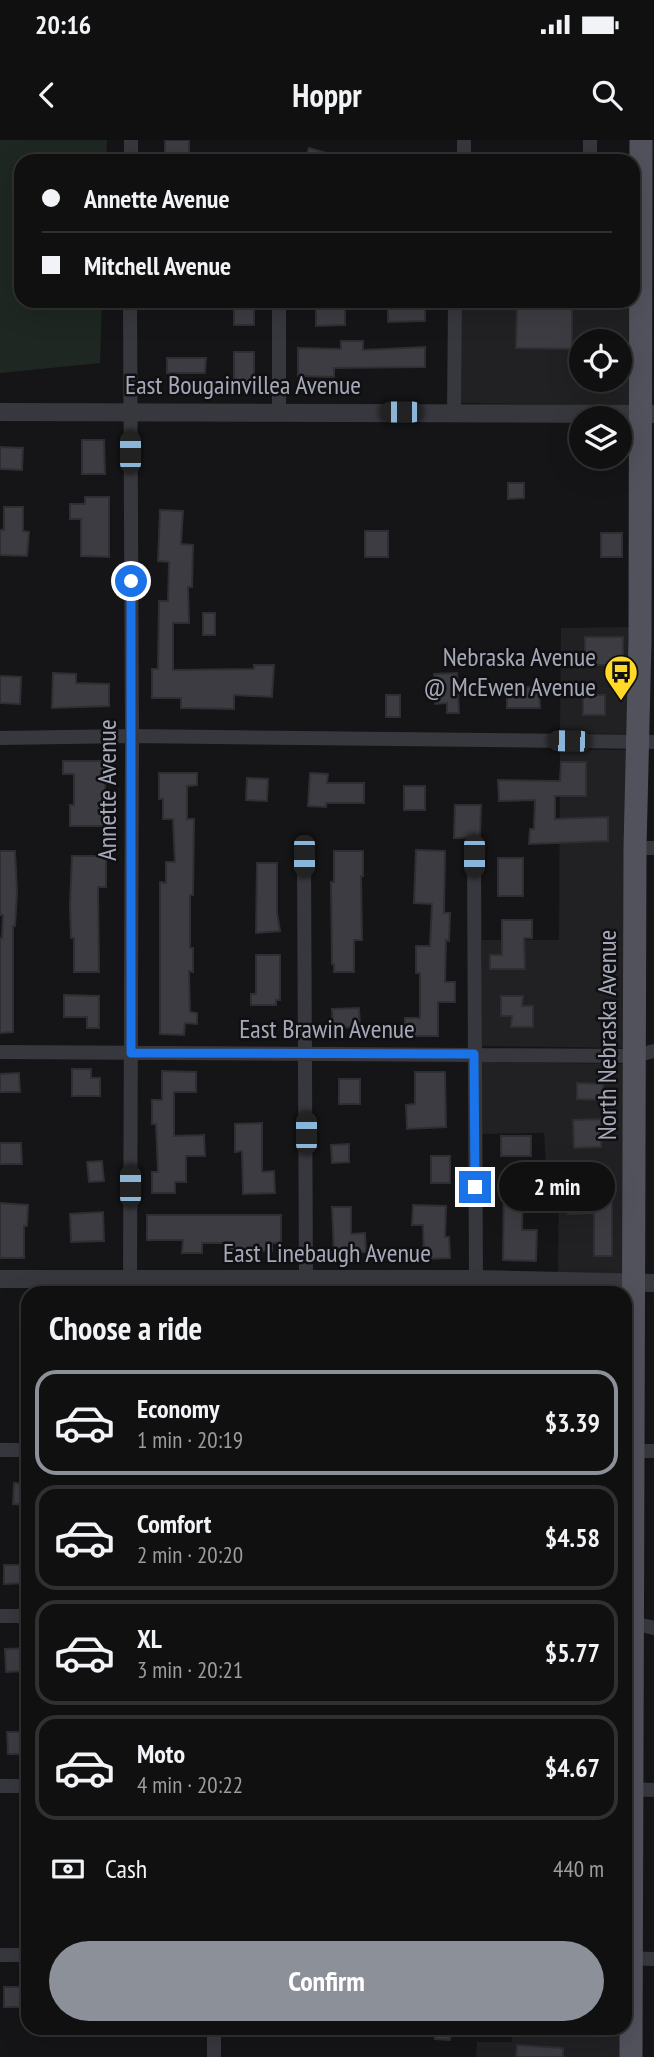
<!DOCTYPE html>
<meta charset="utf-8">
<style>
body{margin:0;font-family:"PT Sans Narrow",sans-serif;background:#19191a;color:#f1f3f6;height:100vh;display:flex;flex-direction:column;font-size:26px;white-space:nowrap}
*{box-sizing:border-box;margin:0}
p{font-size:23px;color:#9c9d9f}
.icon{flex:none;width:38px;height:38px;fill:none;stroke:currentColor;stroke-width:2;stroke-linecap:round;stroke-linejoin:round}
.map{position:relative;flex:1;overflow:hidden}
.panel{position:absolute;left:21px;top:1146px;width:611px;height:749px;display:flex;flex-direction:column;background:#101011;border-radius:21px;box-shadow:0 7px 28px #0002,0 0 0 2px #303031}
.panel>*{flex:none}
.banner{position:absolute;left:14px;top:14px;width:626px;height:154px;border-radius:21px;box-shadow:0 7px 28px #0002,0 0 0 2px #303031;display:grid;align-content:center;height:154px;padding:0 28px;background:#101011}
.controls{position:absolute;left:569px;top:189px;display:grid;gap:14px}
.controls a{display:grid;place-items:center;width:63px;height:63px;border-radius:50%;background:#101011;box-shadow:0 7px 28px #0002,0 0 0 2px #303031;font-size:35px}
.end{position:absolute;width:32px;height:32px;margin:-16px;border:9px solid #1a73e8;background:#fff;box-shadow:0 0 0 4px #fff}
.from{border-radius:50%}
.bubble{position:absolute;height:49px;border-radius:24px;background:#101011;box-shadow:0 7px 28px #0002,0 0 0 2px #303031;font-size:23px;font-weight:700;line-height:49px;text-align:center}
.car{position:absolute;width:21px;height:42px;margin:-21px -10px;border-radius:9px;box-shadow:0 0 5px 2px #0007;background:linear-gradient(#222 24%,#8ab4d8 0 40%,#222 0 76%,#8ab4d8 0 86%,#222 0)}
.banner b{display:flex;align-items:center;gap:24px;height:66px;font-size:26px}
.banner b+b{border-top:2px solid #303031}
.banner i{width:18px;height:18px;background:#f1f3f6}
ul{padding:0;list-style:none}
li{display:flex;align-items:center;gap:21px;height:105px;margin:0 14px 10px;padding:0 14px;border:4px solid #303031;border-radius:21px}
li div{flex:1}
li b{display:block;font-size:26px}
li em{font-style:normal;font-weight:700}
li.active{border-color:#8c9099}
li>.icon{width:63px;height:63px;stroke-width:1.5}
h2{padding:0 28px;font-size:32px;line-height:84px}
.pay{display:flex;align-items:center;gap:18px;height:77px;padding:0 28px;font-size:26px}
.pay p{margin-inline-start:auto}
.primary-button{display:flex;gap:14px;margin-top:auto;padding:14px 28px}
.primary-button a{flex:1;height:80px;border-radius:42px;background:#8c9099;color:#fff;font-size:28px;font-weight:700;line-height:80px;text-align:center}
.status{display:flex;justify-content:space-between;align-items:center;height:49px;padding:0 35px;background:#101011;direction:ltr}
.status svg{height:19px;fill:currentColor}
header{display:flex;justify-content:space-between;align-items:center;height:91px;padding:0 28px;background:#101011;font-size:32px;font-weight:700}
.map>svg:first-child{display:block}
.built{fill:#212124;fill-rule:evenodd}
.green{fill:#1e2721}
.building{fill:#3c3c42;stroke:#2f2f33;stroke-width:2}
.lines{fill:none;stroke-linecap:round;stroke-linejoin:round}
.minor{stroke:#37373e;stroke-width:14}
.tertiary{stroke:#37373e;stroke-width:18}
.primary{stroke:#51525c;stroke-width:23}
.route{stroke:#1a73e8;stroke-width:9}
.labels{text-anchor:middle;stroke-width:5;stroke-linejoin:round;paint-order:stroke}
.street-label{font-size:26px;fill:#a5a8b8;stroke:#101012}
.poi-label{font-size:26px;fill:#a5a8b8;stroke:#101012;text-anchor:end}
</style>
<div class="status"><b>20:16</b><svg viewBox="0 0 49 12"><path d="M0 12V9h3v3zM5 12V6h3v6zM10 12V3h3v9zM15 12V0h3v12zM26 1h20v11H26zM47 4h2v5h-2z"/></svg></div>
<header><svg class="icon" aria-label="back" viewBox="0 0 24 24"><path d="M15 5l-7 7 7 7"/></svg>Hoppr<svg class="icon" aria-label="search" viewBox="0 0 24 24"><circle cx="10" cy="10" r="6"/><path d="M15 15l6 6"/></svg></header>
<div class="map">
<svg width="654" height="1917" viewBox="0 0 654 1917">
<rect width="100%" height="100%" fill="#151517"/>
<!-- built -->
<path class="built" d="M462,161h169v105l-170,-3zM581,201h39v39h-39z
M631,487l-1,107 -70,-1 1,-105z
M560,609l70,1 -3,298 -145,-2v-106h77z
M482,922l145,2v211l-69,-2 1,-107 -13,-1 -2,-32 -62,1z
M513,1888h110v29h-147l1,-15h35z"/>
<!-- green -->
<path class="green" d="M0,0h107l-1,21h-85v140h81l-2,62 -100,10z"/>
<!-- building -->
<path class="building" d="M165,0h24v21h-24z
M309,8l35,10v3h-39z
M234,161h20v24h-20z
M388,161h37v20l-37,1z
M517,161h55v48l-56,-1z
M316,164h29v21l-29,1z
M341,201h22v9l62,-3v20l-91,1v9l-36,-1v-28l43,1z
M234,212h20v36h-20z
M167,218h39l-1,15h-38z
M82,300h22l1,34h-23z
M0,307l23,1 -1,22 -22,-1z
M508,343h16v15l-16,1z
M85,357h24v60l-28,-1v-37h-11v-15h15z
M4,367h19v24l6,1 -2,24 -27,-1v-25h4z
M160,370l23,1 -2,33 12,1 -1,42h-4l1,36h-16v47l81,-1v-4h20l-2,32 -38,-2v14l-53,-1v-10h-29v-29h6l1,-68h9l1,-39 -11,-1z
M365,391h23v26h-23z
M601,393h21v24h-21z
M203,473h12v22h-12z
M585,497h38v28h-38z
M53,533l23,1v9l33,1v22l-57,2z
M457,533l2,40h-12v-10l-12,1 -1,-30z
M0,536l21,1 -1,27 -20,-1z
M507,547h32l1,21h-33z
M386,555h14v22h-14z
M583,555h22v20h-22z
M63,621h42v65h-35v-21h4v-31h-11z
M561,622h25v34h-31v23l53,-2v24l-79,3 1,-15h4l1,-29 -36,1 -1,-21 62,1z
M159,633h38v12l-10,1v33h7l-1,76h-3v53h3v24l-4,-1 1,41 7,1v11l-12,-1 -1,12 -24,-1v-152l6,1v-21h9l-2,-43h-10v-20h-4z
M310,633l18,1 -1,9h37v20h-38v4l-18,-1z
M247,638l21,1 -1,22 -21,-1z
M404,646h21v24h-21z
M455,665h26l-1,33h-26z
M416,710l29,1 -1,62h6l-1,28 -3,-1 -1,42h10v20h-17v34h-33v-18h15v-45h-4v-27h14l2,-42 -18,-1z
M0,711h15l2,41 -2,34h-2v106l-13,1v-95h2l1,-23h-3z
M334,711h29v25h-2l1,64h-8v32h-20v-8h-2l-1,-82h3z
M72,716h34v31h-8l1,85h-25v-34h-3l-1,-33z
M498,718h25v38h-25z
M257,723h20v50l3,18 -24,2z
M502,780h30v18h-8l1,31h-35v-14h12z
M256,815h24v45h-4v5h-25v-11h5z
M64,855l35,1v32h-12v-11h-23z
M501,856h22l-1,10h11v21h-22l1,-11h-11z
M359,868l1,19 -27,1 -1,-19z
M72,929h19v9h9v18h-28z
M162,931l34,1v20h-22v44l30,-1 1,21h-19v26h-11v11h-23v-21h6l-2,-48h-4v-24h10z
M415,932h30l1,55 -39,2 -1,-24 9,-1z
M19,933l1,19h-20v-18z
M339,939h21v25h-21z
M577,943l26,1v16l-26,-1z
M601,979v28l-27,1 -1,-28z
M262,983v49l12,-1 1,22 -32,1 -1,-43 -7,1v-28z
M501,996h30v20h-30z
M0,1003h21l1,21h-22z
M349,1004v18l-17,1 -1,-18z
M431,1016h19v27h-19z
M102,1021l2,20 -15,1 -2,-20z
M504,1041h19l-1,49h15l-1,31 -33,-1z
M568,1060h44v56h-18v-43l-26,1z
M0,1063l28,2 -1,21h-3v32h-24z
M413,1065l33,1 -1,31h4l1,21 -26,1 -1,-34h-11z
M332,1067h19v27l14,-1 1,19 -32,1z
M103,1072l1,29 -33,1 -1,-28z
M147,1075h134v28h-9v8h-42v-8h-28v10h-20l1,-13h-36z
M14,1343l14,1v21l-15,-1z
M4,1425h24v18l-24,1z
M28,1508v23l-22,1 -1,-23z
M7,1592h21v22h-20z
M4,1847h24v20h-24z
M435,1888h16l-1,12 -15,-1z
M517,1905l46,3v9h-47z"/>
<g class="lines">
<!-- minor -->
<path class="minor" d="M464,0v21
M131,21v-21
M590,21v-21
M279,272v-111
M454,272l1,-111
M0,598l132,-2 522,6
M635,708h19
M304,716l2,424
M474,716l2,423
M0,912l634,4 20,-5
M130,1140l2,-544 -2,-435
M1,1310h27
M626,1311h28
M0,1476h28
M625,1481l29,7
M0,1646h28
M626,1649l28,1
M0,1815h28
M626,1818l28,1
M214,1888v29"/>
<!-- tertiary -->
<path class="tertiary" d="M0,272l654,2
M0,1139h476l178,4"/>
<!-- primary -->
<path class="primary" d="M631,1917l4,-1209 5,-207 1,-501"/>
</g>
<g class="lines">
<!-- route -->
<path class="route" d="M131,441v472l343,1 1,133"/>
</g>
<!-- icons -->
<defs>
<g id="bus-pin" transform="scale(1.75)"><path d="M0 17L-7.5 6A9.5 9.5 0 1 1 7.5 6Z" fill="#ffd925" stroke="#101012"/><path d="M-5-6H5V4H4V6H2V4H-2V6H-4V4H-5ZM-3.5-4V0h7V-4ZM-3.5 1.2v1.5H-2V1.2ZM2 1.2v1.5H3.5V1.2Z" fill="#111"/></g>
</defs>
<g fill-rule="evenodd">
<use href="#bus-pin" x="621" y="532"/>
</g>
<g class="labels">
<!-- street labels -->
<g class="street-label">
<text x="243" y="254">East Bougainvillea Avenue</text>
<text transform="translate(107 650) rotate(-90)" y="9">Annette Avenue</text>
<text x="327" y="898">East Brawin Avenue</text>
<text transform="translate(607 895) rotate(-90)" y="9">North Nebraska Avenue</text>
<text x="327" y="1122">East Linebaugh Avenue</text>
</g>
<!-- poi labels -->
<g class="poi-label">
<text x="596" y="526">Nebraska Avenue<tspan x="596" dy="30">@ McEwen Avenue</tspan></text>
</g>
</g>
</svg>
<div class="controls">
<a><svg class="icon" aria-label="locate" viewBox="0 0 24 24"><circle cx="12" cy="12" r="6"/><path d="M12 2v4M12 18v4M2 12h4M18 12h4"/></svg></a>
<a><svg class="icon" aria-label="layers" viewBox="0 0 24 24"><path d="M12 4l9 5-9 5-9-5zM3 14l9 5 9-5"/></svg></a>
</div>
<i class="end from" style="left:131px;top:441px"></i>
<i class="end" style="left:475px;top:1047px"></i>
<div class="bubble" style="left:499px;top:1022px;width:116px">2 min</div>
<i class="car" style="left:401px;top:272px;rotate:270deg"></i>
<i class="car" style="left:130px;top:312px;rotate:0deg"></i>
<i class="car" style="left:569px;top:601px;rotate:271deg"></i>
<i class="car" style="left:304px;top:716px;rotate:180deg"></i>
<i class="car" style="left:474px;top:716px;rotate:180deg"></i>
<i class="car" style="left:306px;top:993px;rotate:0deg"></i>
<i class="car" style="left:130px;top:1046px;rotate:0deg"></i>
<div class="banner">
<b><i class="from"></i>Annette Avenue</b>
<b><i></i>Mitchell Avenue</b>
</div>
<section class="panel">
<h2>Choose a ride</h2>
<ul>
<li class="active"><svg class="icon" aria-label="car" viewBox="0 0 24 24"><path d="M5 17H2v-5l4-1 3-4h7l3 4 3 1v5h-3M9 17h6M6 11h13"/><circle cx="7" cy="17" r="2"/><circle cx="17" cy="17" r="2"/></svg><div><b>Economy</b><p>1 min · 20:19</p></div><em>$3.39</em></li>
<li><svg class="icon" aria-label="car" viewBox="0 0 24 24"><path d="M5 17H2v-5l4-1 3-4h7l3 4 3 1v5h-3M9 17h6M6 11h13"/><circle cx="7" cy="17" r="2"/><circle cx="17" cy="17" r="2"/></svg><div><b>Comfort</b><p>2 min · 20:20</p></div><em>$4.58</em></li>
<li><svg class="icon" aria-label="car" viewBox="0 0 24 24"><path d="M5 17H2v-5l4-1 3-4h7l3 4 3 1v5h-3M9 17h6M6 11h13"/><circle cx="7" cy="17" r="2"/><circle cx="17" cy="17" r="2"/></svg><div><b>XL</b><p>3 min · 20:21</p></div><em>$5.77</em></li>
<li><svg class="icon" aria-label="car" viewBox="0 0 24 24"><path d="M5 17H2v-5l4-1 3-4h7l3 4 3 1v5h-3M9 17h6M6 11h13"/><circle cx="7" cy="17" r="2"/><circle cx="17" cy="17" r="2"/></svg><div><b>Moto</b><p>4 min · 20:22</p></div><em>$4.67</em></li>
</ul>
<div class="pay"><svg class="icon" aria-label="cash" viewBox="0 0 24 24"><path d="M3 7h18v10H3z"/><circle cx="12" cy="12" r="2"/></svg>Cash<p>440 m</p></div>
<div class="primary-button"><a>Confirm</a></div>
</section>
</div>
